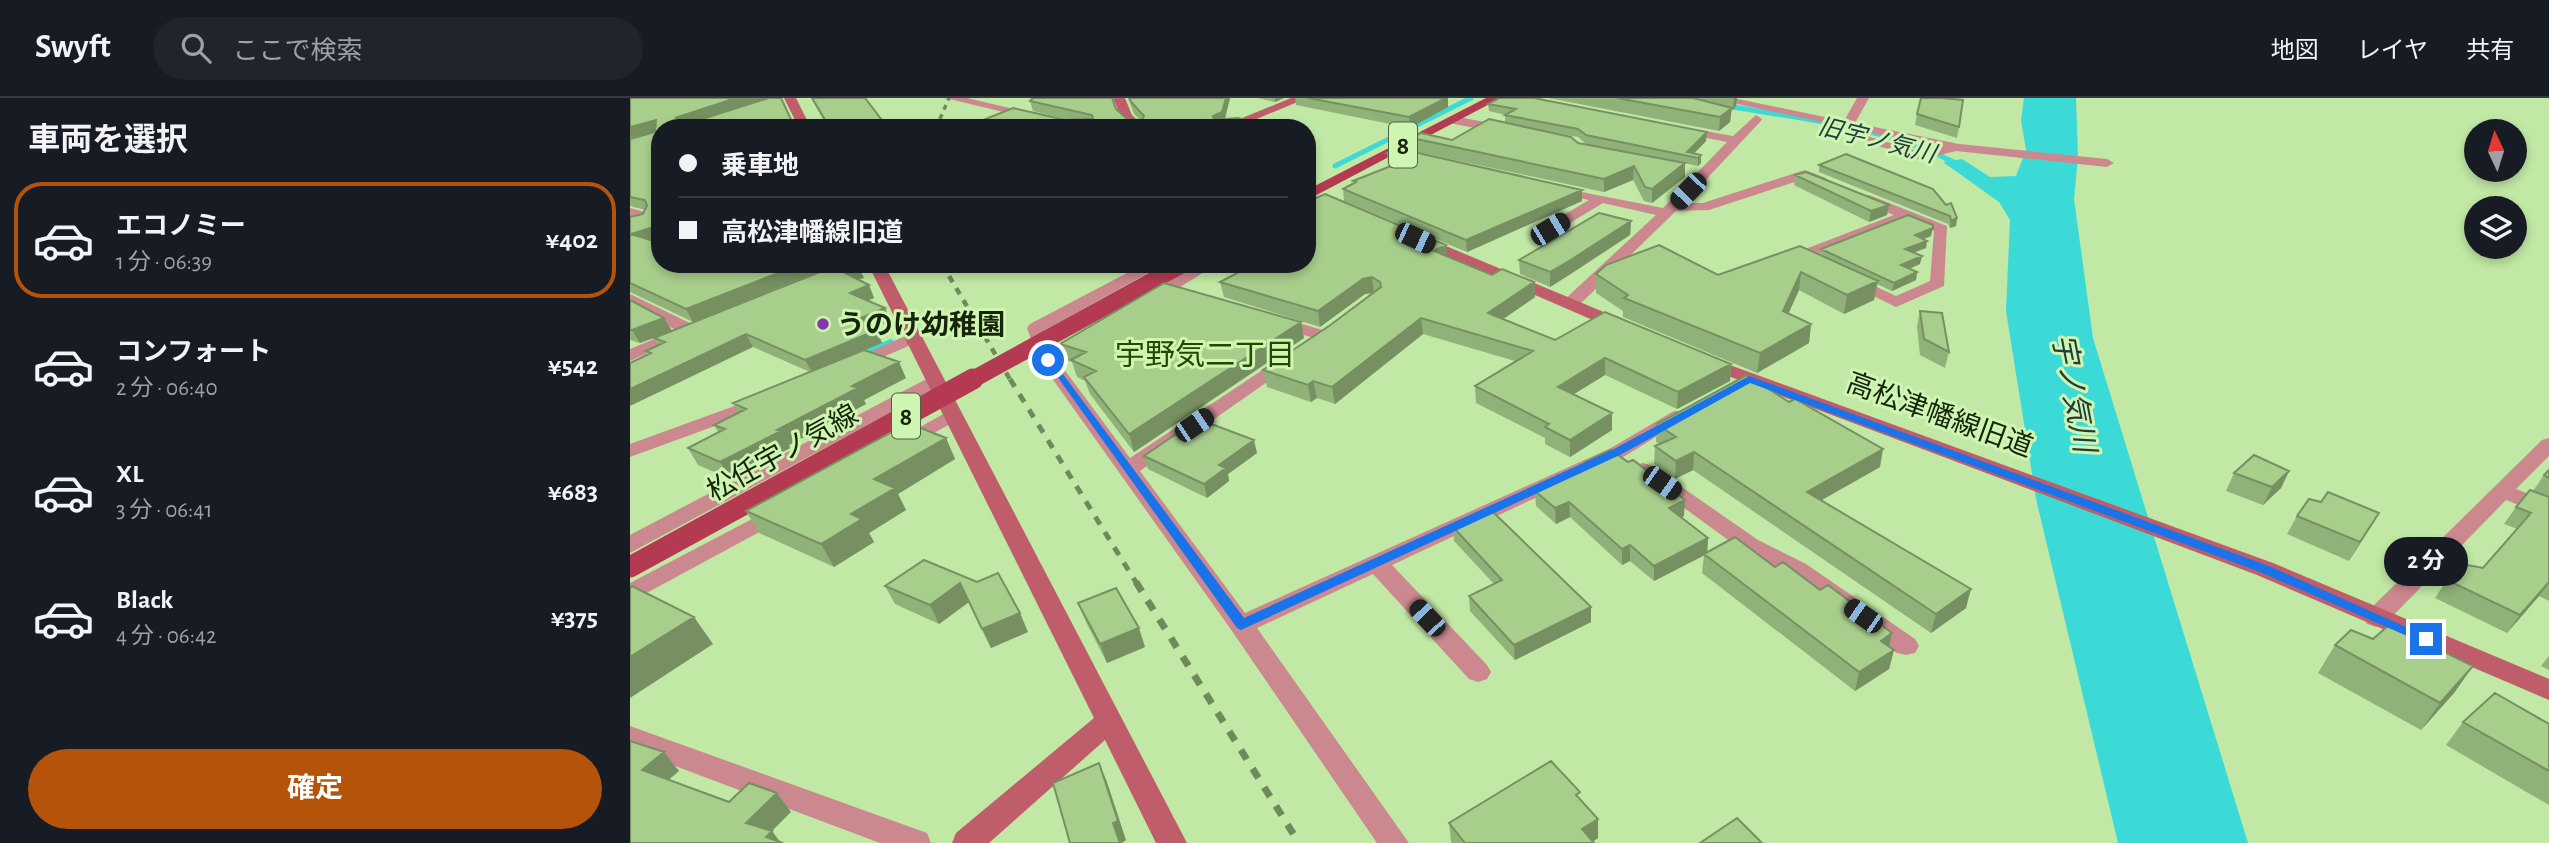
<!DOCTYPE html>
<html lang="ja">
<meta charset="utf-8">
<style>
body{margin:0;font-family:"Alegreya Sans","Noto Sans JP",sans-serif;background:#20242c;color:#f1f3f6;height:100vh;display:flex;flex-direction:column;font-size:26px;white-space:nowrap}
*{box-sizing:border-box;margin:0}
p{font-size:23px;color:#9ea1a6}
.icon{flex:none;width:38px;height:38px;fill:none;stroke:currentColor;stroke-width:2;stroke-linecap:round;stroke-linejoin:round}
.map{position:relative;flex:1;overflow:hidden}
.panel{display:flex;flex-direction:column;background:#171b24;width:630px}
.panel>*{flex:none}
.banner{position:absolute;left:21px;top:21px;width:665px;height:154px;border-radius:28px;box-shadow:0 4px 10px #0003;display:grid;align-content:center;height:154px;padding:0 28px;background:#171b24}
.needle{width:46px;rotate:356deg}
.buttons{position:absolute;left:1834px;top:21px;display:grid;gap:14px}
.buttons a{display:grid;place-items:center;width:63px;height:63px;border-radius:50%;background:#171b24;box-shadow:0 4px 10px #0003;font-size:35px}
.end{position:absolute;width:32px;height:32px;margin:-16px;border:9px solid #1a73e8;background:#fff;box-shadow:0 0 0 4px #fff}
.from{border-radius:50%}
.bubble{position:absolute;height:49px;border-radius:24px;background:#171b24;box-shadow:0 4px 10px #0003;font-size:23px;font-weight:700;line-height:49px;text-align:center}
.car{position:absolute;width:21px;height:42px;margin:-21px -10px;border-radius:9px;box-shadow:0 0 5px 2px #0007;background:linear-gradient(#222 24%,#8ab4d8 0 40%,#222 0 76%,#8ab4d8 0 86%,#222 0)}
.banner b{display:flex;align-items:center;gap:24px;height:66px;font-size:26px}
.banner b+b{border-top:2px solid #363941}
.banner i{width:18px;height:18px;background:#f1f3f6}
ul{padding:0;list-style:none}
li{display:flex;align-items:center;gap:21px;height:116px;margin:0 14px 10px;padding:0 14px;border:4px solid transparent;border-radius:28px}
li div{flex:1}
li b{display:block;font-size:26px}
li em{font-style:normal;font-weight:700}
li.current{border-color:#b45309}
li>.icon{width:63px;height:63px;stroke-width:1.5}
h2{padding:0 28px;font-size:32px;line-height:84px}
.cta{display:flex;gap:14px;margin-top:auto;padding:14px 28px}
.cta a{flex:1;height:80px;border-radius:42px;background:#b45309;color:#fff;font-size:28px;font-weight:700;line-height:80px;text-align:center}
header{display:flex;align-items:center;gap:42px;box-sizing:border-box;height:98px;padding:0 35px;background:#171b24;border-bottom:2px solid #363941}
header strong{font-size:33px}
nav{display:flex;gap:38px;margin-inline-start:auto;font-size:24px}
.search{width:490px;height:63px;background:#20242c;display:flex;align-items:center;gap:18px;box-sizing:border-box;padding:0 24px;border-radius:38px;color:#9ea1a6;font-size:26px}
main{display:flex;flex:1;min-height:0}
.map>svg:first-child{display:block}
.water{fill:#3cdad7}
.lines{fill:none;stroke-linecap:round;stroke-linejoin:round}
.stream-far1{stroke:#3cdad7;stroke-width:5}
.stream{stroke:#3cdad7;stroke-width:6}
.street{fill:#cc888f;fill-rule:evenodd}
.secondary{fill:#c05d6b;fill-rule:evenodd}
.primary{fill:#b43a52;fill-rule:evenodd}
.rail-far3{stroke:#6f8a5a;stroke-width:3.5;stroke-dasharray:5 5;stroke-linecap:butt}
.rail-far2{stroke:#6f8a5a;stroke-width:4.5;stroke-dasharray:7 7;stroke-linecap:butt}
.rail-far1{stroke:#6f8a5a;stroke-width:5;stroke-dasharray:9 9;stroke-linecap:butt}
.rail{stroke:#6f8a5a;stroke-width:7;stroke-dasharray:11 11;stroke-linecap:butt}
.primary-bridge-far1{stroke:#b43a52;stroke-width:17}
.primary-bridge{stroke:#b43a52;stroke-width:21}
.wall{fill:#90b178}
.shaded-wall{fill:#769062}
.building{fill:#a8ce8c;stroke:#769062;stroke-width:2}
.route{fill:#1a73e8}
.poi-dot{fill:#8438a9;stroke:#cef5b2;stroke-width:2.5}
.labels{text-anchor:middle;stroke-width:6;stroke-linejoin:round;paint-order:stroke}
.far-water-label{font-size:24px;font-style:italic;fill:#243d3c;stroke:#cef5b2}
.shield{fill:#cef5b2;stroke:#4d633c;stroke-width:2}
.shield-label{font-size:26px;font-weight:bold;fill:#16240a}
.poi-label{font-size:28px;font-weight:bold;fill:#16240a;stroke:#cef5b2;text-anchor:start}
.street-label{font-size:28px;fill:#16240a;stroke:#cef5b2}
.neighbourhood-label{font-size:30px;fill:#264602;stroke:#cef5b2}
.water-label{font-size:30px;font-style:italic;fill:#243d3c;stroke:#cef5b2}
</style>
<header>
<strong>Swyft</strong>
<div class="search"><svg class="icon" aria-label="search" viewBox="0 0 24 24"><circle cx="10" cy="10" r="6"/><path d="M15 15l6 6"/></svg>ここで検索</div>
<nav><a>地図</a><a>レイヤ</a><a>共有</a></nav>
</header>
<main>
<section class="panel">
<h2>車両を選択</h2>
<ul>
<li class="current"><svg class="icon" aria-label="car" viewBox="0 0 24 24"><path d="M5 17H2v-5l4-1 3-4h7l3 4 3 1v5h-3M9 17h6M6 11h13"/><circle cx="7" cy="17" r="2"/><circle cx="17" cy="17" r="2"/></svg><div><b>エコノミー</b><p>1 分 · 06:39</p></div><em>¥402</em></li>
<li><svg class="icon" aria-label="car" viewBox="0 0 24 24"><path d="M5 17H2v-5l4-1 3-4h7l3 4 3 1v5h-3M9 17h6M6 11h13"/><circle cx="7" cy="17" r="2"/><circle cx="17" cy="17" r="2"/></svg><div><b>コンフォート</b><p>2 分 · 06:40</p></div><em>¥542</em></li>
<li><svg class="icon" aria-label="car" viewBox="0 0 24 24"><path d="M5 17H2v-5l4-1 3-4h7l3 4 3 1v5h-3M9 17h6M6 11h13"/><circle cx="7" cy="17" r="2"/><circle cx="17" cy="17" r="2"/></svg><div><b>XL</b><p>3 分 · 06:41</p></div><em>¥683</em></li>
<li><svg class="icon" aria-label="car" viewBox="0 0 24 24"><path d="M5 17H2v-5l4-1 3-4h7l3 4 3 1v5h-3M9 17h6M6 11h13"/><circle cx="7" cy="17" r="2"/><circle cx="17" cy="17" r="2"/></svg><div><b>Black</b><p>4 分 · 06:42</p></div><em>¥375</em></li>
</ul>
<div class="cta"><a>確定</a></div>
</section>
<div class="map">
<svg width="1919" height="745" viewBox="0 0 1919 745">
<rect width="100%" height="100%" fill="#c1e8a5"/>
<!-- water -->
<path class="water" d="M1394,0h52l2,58 -4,43 19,139 155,505h-130l-82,-344 -30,-188 4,-91 -11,-18 -56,-40 19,-3 28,18 26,-1 10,-26 -5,-29z"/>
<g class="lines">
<!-- stream-far1 -->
<path class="stream-far1" d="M1098,8c79,14 161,21 233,60
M705,68l136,-68"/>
<!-- stream -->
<path class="stream" d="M297,231l32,-12
M229,258l32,-14"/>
<!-- street -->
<path class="street" d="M315,0h22l127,30h-24z
M1080,0h23l111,23 13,-23h12l-14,25 104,21 148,15 7,4 -7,4 -151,-16 -36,9 -59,-20 6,-4 53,16 21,-4z
M1126,17l6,4 -2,3 -76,81h19l102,-33 21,8v6l-22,-5 -95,31 -33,1 -100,97h-12v-8l92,-85 -53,-12 -48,29h-10v-6l44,-26 -38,-8v-6l112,22 64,-66 -51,-10v-6l57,10z
M823,18l53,10 6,4 -6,4 -57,-11 -2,-3z
M1229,97h10l78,31 -3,60 -48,21 -53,-26 2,-3h12l39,18 34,-15 4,-50 -27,-11 -94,36 8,6 -2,3h-12l-12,-6v-6l99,-38 -35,-14z
M0,110l19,5 2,3 -4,8 -17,5v-9l6,-2 -6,-2z
M514,166h20l-119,66 8,19 28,-17h12l3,4 -38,25 72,97 152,-101h12l3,4 -157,110 105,142 366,-165 63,-37h14l3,4 -66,41 -233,109 95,100 4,7 -4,7 -9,3 -9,-3 -96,-105 -116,54 152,215h-32l-145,-212 -193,-271 -12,-32 3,-4z
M567,166h20l-64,40 -6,1 -8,-5z
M0,196l66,32 3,4 -69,31v-12l46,-19 -46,-24z
M646,218l46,14 20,-12 9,5 -27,18 -54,-16 -3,-4 3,-4z
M282,235l6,1 3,4 -3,4 -63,27h-12l-3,-4z
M304,277l7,2 2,4 -2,4 -311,168v-18z
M135,297l10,6 -3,4 -142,52v-13z
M322,311l7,2 3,4 -3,4 -50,28 -7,2 -10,-6z
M1919,340v18l-33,33 33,13v15l-43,-17 -121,124 -9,3 -9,-3 -3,-6 3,-6 175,-172z
M1013,365l7,2 108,75 48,24 109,75 4,7 -4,7 -9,2 -9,-2 -107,-77 -48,-26 -106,-77 -3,-4 3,-4z
M149,407l11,7 -3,5 -157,85v-19z
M0,628l297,107 4,10h-51l-250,-94z"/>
<!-- secondary -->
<path class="secondary" d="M154,0h12l15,30h-12z
M483,0h12l7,17 13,13h-13l-11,-11z
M661,0h16l-72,30h-17z
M792,138l208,87 3,4 -3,4h-12l-201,-87 -3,-3z
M238,166h16l303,579h-31l-51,-103 -116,103h-37l4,-10 138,-115z
M1075,258l568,207 276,116v21l-292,-125 -558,-210 -3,-4 3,-4z"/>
<!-- primary -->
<path class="primary" d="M856,0h15l-194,102v-10z"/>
<!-- rail-far3 -->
<path class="rail-far3" d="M306,30l13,-30"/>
<!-- rail-far2 -->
<path class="rail-far2" d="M312,166l69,117"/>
<!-- rail-far1 -->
<path class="rail-far1" d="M380,281l127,205"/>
<!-- rail -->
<path class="rail" d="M506,484l163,261"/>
<!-- primary-bridge-far1 -->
<path class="primary-bridge-far1" d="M340,283l213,-117"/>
<!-- primary-bridge -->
<path class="primary-bridge" d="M0,469l343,-188"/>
</g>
<!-- wall -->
<path class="wall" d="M181,0h54l23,30h-60z
M498,0h102l-5,21 50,9h-307v-2l103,-6 -38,-9 -3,-10 86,8 11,10 14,1 -7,-6z
M627,0h27l-9,4z
M665,0h153v9l-38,21 -114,-23z
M918,0h189l-1,8 -3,4h-2l-1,12 -11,9z
M858,6l218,37 -12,13 7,1v8l-3,3 -112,-22 -8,-7 -44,-8 44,14 107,20v14l-33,26 -8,-2 -11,-21 -29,12 -191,-41 -1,-13 40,2 53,-17v-8h1l-17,-4z
M1287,16l42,13 -2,11 -42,-13z
M30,30v111l-7,2 7,23h177l-144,58 -63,-30v-75l13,-3 2,-4 -15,-4v-67l25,-7 -25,6z
M757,55l195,37v11l-115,51 -123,-51 -1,-12 10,-5v-3l41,-16 -6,-1z
M1189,67l138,53 -1,8 -6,2 -2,-4 -129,-52z
M1165,77l94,30 -2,10 -18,7 -75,-37z
M1001,123l-1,14 -61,40 -19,12 -30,-13 -1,-14z
M1301,138l-8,3 3,9 -12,5 6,11 -11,5 8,3 -1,8 -24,11 -15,-7 -3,16 -30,14 -45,-24 -11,24 23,10 -2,19 -52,30 -134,-56v-6l-27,-18v-19l122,1 102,-20 1,-6z
M817,158l45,19 42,7 1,15 -32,22 52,21 176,24 -1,17 -53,28 -72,-34 -32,19 39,19v17l-42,27 -25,-13v-6l-69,-35 -1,-17 40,-25 -92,-27 -88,70 -18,-6 -6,4 -44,-15 -4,-17 66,-44 43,-33 -7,1 -45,33 -96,-30 -4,-15z
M210,166l24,14 -7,1 12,6 5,13 -6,2 23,20 -17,8 8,15 -18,7 42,28 -42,22 2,4 -77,41 1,3 -59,31 -33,-14 -10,-17 31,-15 -5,-8 24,-13 -5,-9 77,-31 -57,-25 -105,7 -2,-3 12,-5 -4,-8z
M0,202l34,18 8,13 -32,12 -10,-3z
M1290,213l29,41 -4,16 -25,-13 -3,-28z
M674,240l-170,114 -44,-58 -5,-13 -8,-4 -5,-15 -6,-2 -6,-16z
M1027,326l223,43 -58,33 144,108 -35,25 -238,-163 -18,9 -21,-15 1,-18 5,-2 -4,-2z
M316,340l9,21 -57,35 8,16 -37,23 5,9 -40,25 -75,-34 -13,-22z
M627,355l-29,21 1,7 -22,17 -59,-29 -4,-13z
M955,364l99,54 -3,1 27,21 -1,15 68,14 119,83 -5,19 -34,22 -153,-118 2,-18 -50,26 -24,-20 -8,4 -52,-48 -14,7 -20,-18 -1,-15 50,-22z
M1919,372v131l-10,-5 -32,37 -72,-35 12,-18 36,-12 34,-39 -13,-5 12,-17 17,-16 11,-16z
M1659,373l-8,17 -18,17 -37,-14 8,-18z
M1749,415l-30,48 -62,-27 10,-18z
M823,429l138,80v15l-76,38 -45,-49 -1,-15 25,-12 -40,-43z
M294,462l104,72 -37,16 -22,-46 -30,22 -44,-20 -10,-18z
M448,505l67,44 -38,16 -21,-41z
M1743,541l100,27 -19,27 -33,37 -103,-57 17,-28z
M1919,558v14l-8,-4z
M1833,624l86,2v81l-103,-60z
M950,701l18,39 -5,4 1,1h-142l-1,-1 -2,-19z"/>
<!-- shaded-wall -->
<path class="shaded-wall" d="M106,0h33l-87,30 -7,-10z
M596,0h4l-6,24 -8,5 -3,-11z
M645,0h9l-9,4z
M816,0h2v9l-38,21 -1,-11z
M1104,0h3l-1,8 -3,4z
M1102,10l-2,14 -11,9 1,-14z
M26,22l4,10 -30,8v-11z
M1077,34l-1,9 -15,15 -4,-4z
M1071,57v8l-3,3v-8z
M1055,65v14l-33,26v-14z
M1004,68l-1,14 -29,12v-13z
M952,92v11l-115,51 -1,-12z
M1259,107l-2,10 -18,7 2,-11z
M1327,120l-1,8 -6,2 1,-7z
M1001,123l-1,14 -61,40 -19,12v-15z
M30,127v14l-22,7 -7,-12z
M1303,130l-2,8 -17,7 1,-8z
M1297,143l-1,7 -23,8 2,-7z
M816,147l2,15 -14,-9z
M1292,158l-2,8 -21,9 2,-8z
M171,166h36l-144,58 -7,-13z
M228,168l6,12 -19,4 -6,-12z
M1171,174l-2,18 -18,40 2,-19z
M1287,174l-1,8 -24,11 2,-8z
M742,179l2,16 -9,1 -45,33 -2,-16 45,-32z
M1248,183l-4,19 -30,14 3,-19z
M904,184l1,15 -46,32 -1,-16z
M239,187l5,13 -18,7 -6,-12z
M255,210l6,12 -24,11 -6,-13z
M34,220l8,13 -32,12 -8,-13z
M791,220l2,16 -88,70 -3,-17z
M671,224l3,16 -170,114 -5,-18z
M1181,226l-2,19 -52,30 3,-20z
M247,232l5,13 -70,29 -7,-12z
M116,236l7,13 -123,59v-17z
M975,260v17l-47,29v-17z
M269,264l7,16 -42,22 2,4 -77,41 1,3 -59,31 -11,-17 132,-76z
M1101,266l-1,17 -53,28 1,-17z
M683,283l4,17 -6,4 -3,-17z
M982,315v17l-42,27v-17z
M316,340l9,21 -57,35 8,16 -37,23 5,9 -40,25 -13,-23 53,-65z
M624,342l3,13 -29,21 1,7 -22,17 -3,-14 15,-19z
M1253,351l-3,18 -76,43 3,-18z
M1064,354l-1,18 -18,9 1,-18z
M1659,373l-8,17 -18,17 9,-18z
M1055,402l-1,16 -16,7 1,-15z
M939,404l1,15 -14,7 -1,-16z
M1749,415l-11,18 -19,30 11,-19z
M1078,440l-1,16 -53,27v-15z
M1000,447v16l-8,4v-16z
M330,485l9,19 -30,22 -9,-19z
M1919,485l-10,13 -32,37 13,-18z
M1341,491l-5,19 -35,25 5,-19z
M961,509v15l-76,38 -1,-15z
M390,515l8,19 -37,16 -9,-19z
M64,519l19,27 -83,54v-41z
M509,530l6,19 -38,16 -7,-19z
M1262,535l-4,19 -7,-11z
M1264,552l-5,19 -34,22 4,-19z
M1843,568l-19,27 -33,37 19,-27z
M34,654l15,19 -21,18 -16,-19z
M469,665l8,19 19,58 -4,3h-2l-7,-20z
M147,695l14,19 -30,30 -15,-19z
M968,721v19l-8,5 -8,-14z
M142,733l9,12 -15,-6z"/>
<!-- building -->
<path class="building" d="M0,0h106l-61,20 24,2 70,-22h12l14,30h-135v97l-29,9 29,9v21h141l-115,45 -56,-26v-66l13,-3 4,-8 -2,-6 -15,-3v-58l25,-7 1,-12 -26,7z
M182,0h53l23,30h-58z
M403,0h79l4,11 11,10 15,1 2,-4 -12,-13 -3,-5h97l-4,14 -9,4 1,4 24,-2 37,10h-300l-7,-2 45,-18 53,12 27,-1 -1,-4 -62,-14z
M678,0h138l-37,19z
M869,0h35l173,34 -20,20 14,3 -3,3 -112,-23 -8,-6 -73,-14 11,-6 -28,-5z
M987,0h76l39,10 -12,9z
M1291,0h20l22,2 -4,27 -42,-13z
M859,21l82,18 7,6 107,20 -33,26 -7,-2 -11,-21 -30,13 -192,-41 9,-5 31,7z
M766,50l186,42 -116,50 -123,-51 13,-7 -3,-1 58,-23 -24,-5z
M1216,56l87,35 13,16 5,-2 6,15 -6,3 -1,-5 -131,-51z
M1176,74l83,33 -18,6 -76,-36z
M695,96l121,51 -12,6 58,24 10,-6 32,13 -46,31 67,27 50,-28 126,52 -53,28 -73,-34 -47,29 54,26 -42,27 -25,-13 4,-3 -74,-38 58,-35 -112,-33 -89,69 -19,-6 -5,4 -45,-15 66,-44 52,-39 -1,-5 -8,-5 -9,2 -45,32 -98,-29 34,-18h53v-62z
M969,115l32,8 -62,40 -19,11 -31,-12z
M1278,117l25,10v3l-18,7 12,6 -22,8 17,7 -21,9 16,7 -23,11 -73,-34z
M1029,147l59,30 82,-29 78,35 -31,14 -46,-23 -18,39 28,13 -51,29 -136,-55 4,-3 -32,-21 10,-9z
M210,166h18v2l-19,4 30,15 -19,8 35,15 -24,10 16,12 -72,30 -59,-26 -116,55v-26l21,-10 -5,-2 19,-9 -11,-4z
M534,185l137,39 -172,112 -45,-57 12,-6 -25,-11 15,-8 -26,-8z
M0,202l34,18 -32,12h-2z
M1290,213l22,2 7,39 -25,-13z
M234,252l35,12 -47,24 6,2 -81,42 4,1 -61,31 -32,-14 37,-19 -11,-4 32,-16 -13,-6z
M1117,277l42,27 6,-3 88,50 -76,43 164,97 -35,25 -242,-162 -18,9 -21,-15 21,-9 -19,-13z
M568,321l56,21 -35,25 7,3 -22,16 -60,-28z
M278,325l38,15 -72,41 21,9 -44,26 11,5 -41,25 -75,-33z
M981,352l17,12 5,-2 52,40 -16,8 39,30 -54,28 -24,-21 -8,4 -53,-47 -14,6 -20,-17 55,-25 -5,-4z
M1624,357l35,16 -17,16 -38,-14z
M1919,372v8l-5,-3z
M1900,392l19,7v85l-29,33 -73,-35 15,-16 21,4 48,-55 -15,-6z
M1698,394l51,21 -19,29 -63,-26 12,-17 12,3z
M862,413l99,96 -77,38 -45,-49 33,-16 -49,-53z
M1105,439l40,30 8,-5 37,28 8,-5 64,48 -11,8 13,9 -35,22 -155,-118z
M294,462l53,22 21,-9 22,40 -38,16 -22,-46 -30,22 -45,-19z
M2,488l62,31 -64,40v-69z
M486,490l23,40 -39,16 -22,-41z
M1759,527l84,41 -33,37 -105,-58 16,-15 22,9z
M1865,595l54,31v47l-86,-49z
M0,643l34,11 -22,18 87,32 20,-19 28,10 -31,30 26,8 -6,6 17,6h-153z
M921,663l29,31 -4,3 22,24 -16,10 12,14h-129l-16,-20z
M469,665l19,58 -5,2 7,20h-50l-17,-60z
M1107,720l25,25h-62z"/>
<!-- route -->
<path class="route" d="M414,260h7l193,260 370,-169 135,-73 520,190 164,73 -7,5 -5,-2 -161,-70 -510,-189 -128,71 -381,176 -4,-2z"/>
<!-- markers -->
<circle class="poi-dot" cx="193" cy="226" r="7"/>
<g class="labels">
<!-- far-water labels -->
<g class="far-water-label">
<text transform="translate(1247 42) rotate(14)" y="8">旧宇ノ気川</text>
</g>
<!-- shield labels -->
<g class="shield">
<rect x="759" y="24.5" width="28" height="45" rx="5"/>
<rect x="262" y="295.5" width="28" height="45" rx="5"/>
</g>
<g class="shield-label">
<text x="773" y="56">8</text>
<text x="276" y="327">8</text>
</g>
<!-- poi labels -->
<g class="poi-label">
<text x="207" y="236">うのけ幼稚園</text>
</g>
<!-- street labels -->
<g class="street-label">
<text transform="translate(1310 316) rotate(20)" y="10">高松津幡線旧道</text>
<text transform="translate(152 354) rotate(-29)" y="10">松任宇ノ気線</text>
</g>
<!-- neighbourhood labels -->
<g class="neighbourhood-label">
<text x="575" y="267">宇野気二丁目</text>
</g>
<!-- water labels -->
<g class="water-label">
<text transform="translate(1444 295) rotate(79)" y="10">宇ノ気川</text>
</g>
</g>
</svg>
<div class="buttons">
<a><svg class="needle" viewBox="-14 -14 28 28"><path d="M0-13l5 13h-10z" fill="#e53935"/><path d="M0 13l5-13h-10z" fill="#9ea1a6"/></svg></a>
<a><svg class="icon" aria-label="layers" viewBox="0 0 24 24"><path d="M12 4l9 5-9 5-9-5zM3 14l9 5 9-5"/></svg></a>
</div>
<i class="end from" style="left:418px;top:262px"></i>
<i class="end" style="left:1796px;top:541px"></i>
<div class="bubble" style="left:1754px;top:439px;width:84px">2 分</div>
<i class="car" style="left:1058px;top:93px;rotate:224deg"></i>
<i class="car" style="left:920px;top:131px;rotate:59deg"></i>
<i class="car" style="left:785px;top:140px;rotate:115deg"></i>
<i class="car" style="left:564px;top:327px;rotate:56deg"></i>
<i class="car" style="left:1032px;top:385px;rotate:125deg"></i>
<i class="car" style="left:1233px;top:518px;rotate:305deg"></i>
<i class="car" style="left:797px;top:520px;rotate:317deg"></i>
<div class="banner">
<b><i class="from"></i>乗車地</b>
<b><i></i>高松津幡線旧道</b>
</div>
</div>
</main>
